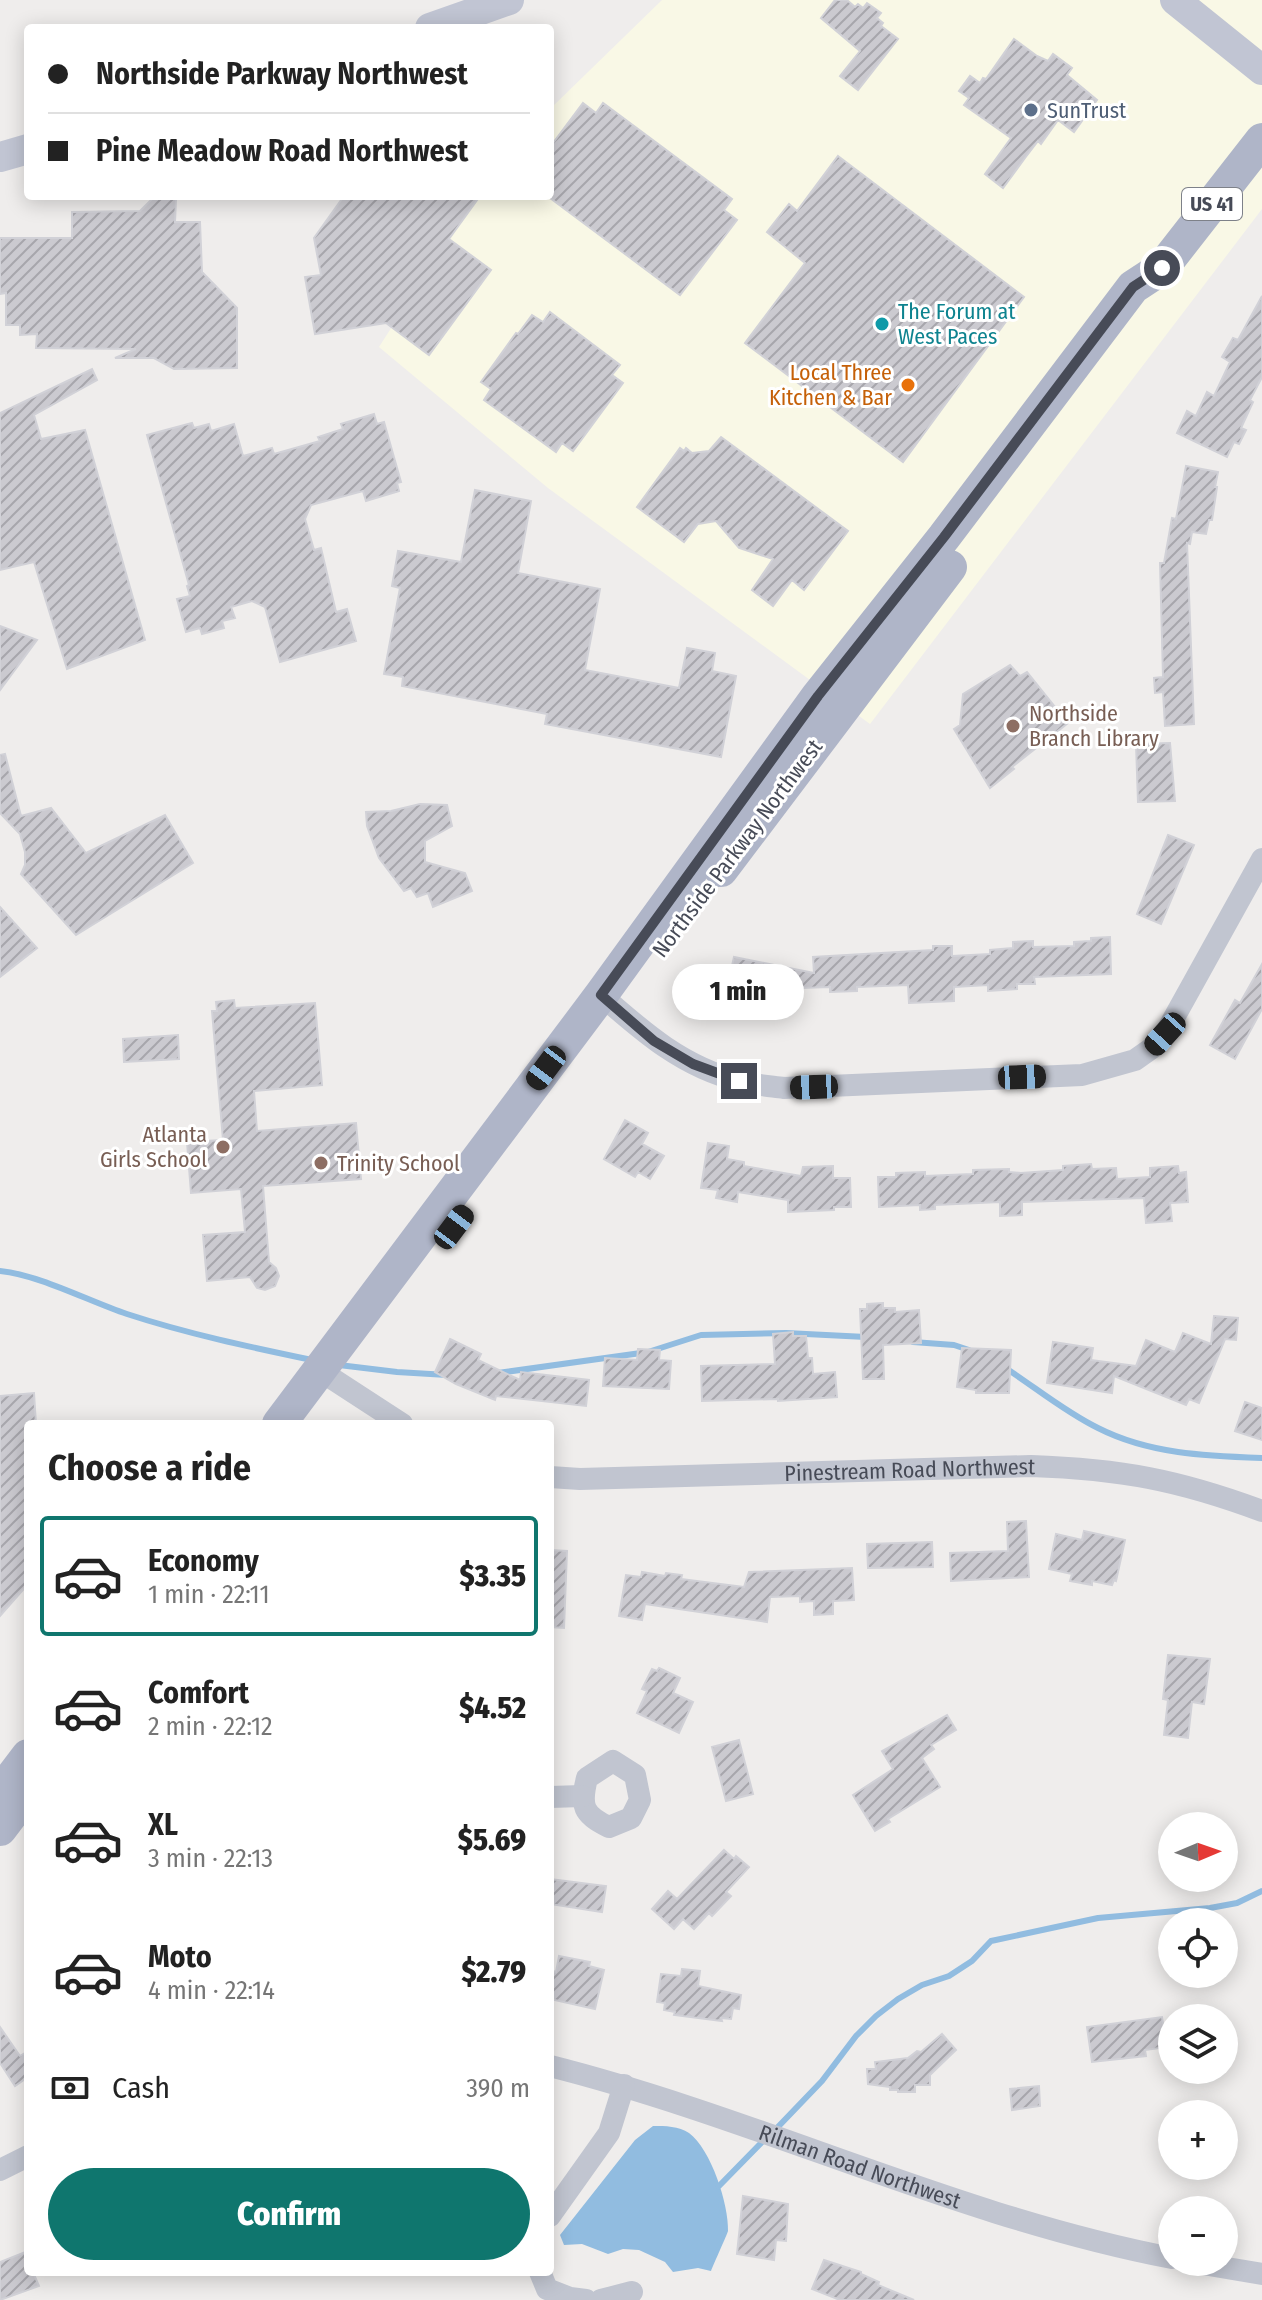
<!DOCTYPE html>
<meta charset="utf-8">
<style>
body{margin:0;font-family:"Fira Sans Condensed",sans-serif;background:#f6f6f6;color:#222;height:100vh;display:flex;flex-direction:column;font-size:30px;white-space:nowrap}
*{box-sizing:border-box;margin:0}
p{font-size:26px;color:#767676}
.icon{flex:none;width:44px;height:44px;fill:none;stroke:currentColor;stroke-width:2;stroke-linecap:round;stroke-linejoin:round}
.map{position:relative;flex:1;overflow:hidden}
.sheet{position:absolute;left:24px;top:1420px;width:530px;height:856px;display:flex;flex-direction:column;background:#fff;border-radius:8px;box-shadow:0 4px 20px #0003}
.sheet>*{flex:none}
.top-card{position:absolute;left:24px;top:24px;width:530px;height:176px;border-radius:8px;box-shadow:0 4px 20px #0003;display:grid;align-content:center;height:176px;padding:0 24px;background:#fff}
.needle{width:52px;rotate:88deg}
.buttons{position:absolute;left:1158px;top:1812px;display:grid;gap:16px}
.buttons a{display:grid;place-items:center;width:80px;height:80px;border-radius:50%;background:#fff;box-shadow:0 4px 20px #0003;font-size:40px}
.end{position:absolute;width:36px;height:36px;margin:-18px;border:10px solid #474b57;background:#fff;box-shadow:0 0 0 4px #fff}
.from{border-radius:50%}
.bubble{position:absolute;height:56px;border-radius:28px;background:#fff;box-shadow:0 4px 20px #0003;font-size:26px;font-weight:800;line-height:56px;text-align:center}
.car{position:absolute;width:24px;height:48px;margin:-24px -12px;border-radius:10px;box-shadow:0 0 6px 2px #0007;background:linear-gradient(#222 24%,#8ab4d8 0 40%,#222 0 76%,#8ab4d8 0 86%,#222 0)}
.top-card b{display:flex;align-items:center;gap:28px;height:76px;font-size:30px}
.top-card b+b{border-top:2px solid #e0e0e0}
.top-card i{width:20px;height:20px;background:#222}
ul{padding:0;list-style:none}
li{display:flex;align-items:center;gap:24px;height:120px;margin:0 16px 12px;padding:0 8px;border:4px solid transparent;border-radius:8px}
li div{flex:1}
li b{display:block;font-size:30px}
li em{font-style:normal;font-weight:800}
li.active{border-color:#0f766e}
li>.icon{width:72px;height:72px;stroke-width:1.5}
h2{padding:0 24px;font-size:36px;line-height:96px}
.pay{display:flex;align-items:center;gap:20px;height:88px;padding:0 24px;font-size:30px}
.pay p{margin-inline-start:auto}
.button{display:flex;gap:16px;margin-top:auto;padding:16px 24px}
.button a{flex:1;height:92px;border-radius:48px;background:#0f766e;color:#fff;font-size:32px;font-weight:800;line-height:92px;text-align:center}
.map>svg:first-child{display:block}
.commercial{fill:#f9f8e6}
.water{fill:#91bce0}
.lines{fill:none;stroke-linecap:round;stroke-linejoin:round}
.stream{stroke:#91bce0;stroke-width:6}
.building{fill:url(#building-hatch);stroke:#d1d1d7;stroke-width:2}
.street{stroke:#c1c5d0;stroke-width:22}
.secondary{stroke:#c1c5d3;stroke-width:30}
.primary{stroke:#afb5c8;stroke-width:34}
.route{stroke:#474b57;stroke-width:10}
.service-dot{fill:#5c6f8a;stroke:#fff;stroke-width:3}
.culture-dot{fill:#0f9aa8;stroke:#fff;stroke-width:3}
.food-dot{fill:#e8710a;stroke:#fff;stroke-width:3}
.education-dot{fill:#8d6e63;stroke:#fff;stroke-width:3}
.labels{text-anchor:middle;stroke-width:6;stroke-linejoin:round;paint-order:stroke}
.shield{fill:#fff;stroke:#7e8189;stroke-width:2}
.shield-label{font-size:20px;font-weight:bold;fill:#474b57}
.service-label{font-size:22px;fill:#4e5e75;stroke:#fff;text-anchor:start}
.culture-label{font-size:22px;fill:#0d838f;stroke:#fff;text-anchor:start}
.food-label{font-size:22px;fill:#c56008;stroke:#fff;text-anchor:end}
.education-label{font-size:22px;fill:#785e54;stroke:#fff;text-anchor:start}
.street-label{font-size:22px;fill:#474b57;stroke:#fff}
</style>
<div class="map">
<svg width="1262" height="2300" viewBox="0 0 1262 2300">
<defs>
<pattern id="building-hatch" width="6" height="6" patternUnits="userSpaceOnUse" patternTransform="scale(2)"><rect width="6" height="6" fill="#cbcad0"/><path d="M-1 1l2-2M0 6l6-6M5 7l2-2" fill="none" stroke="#a7a6ac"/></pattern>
</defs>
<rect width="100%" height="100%" fill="#efedec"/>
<!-- commercial -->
<path class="commercial" d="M662,0h600v209l-392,515 -322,-236 -169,-141 97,-151h74v-87z"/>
<!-- water -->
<path class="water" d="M653,2126c12,0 26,0 36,7 22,16 40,72 39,98 -1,4 -14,32 -17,40l-13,-3 -25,4 -8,-10 -26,-12 -16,-1 -15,5 -26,-10 -18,1 -4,-10 75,-95z"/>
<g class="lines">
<!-- stream -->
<path class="stream" d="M0,1271c40,4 88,30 127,43 61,20 123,33 185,46
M913,1342l41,3 15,5
M339,1365l58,7 50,3
M1004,1367c31,20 61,45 94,61 51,26 108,28 164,30
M498,1373l150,-21 53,-17 85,-2 80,4
M775,2130l47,-49 34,-45 20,-20 22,-17 24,-14 27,-9 23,-15 19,-20 107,-23 112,-10 27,-5 25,-12
M719,2186l45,-46"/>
</g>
<!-- building -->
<path class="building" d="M835,0h12l8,7 3,-3 5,4 4,-5 14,10 -4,5 6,5 -2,3 17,13 -40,51 -18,-14 20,-25 -39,-33z
M1014,39l23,17 11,5 5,-7 19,14 -5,7 30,25 -23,32 -16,-12 -17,24 -3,-3 -13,17 -22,30 -18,-14 26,-36 -47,-33 5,-7 -10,-7 11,-15 10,7 3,-5 3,1z
M583,103l13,10 7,-10 129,96 -8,11 13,10 -57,75 -130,-97v-51z
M838,156l186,141 -121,165 -158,-119 60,-80 -38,-31 22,-28 8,7z
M344,196h136l-31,43 42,31 -62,85 -43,-32 -71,11 -10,-57 16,-2 -7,-37z
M152,199h24l-1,23h25l2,50 35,36v60l-63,1 -20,-11h-39l21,-9 -100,-1 1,-14 -17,1v-10h-14v-32l-6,1v-56h72v-26l68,-1z
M1262,296v81l-12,23 3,2 -12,26 5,2 -7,14 -5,-2 -7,15 -50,-24 10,-22 9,5 11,-24 7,4 16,-34 -8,-5 11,-19 5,2z
M550,312l70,53 -8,10 11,8 -50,68 -11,-8 -6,9 -72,-52 7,-11 -10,-7 35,-49 2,1 14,-19 11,7z
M92,369l5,11 -63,35 7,24 44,-9 60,210 -78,29 -33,-107 -34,8v-157z
M374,414l3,10 7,-2 17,60 -4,1 2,8 -33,10 -3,-10 -52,14 -6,14 9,31 7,-2 15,64 11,-3 9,32 -76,21 -15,-55 -13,-6 -21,6 4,11 -13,3 2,7 -22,6 -2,-6 -14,4 -9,-33 13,-3 -3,-10 2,-1 -42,-150 45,-12 2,5 15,-4 2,7 23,-7 9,32 29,-8 2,6 46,-13 -2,-4 25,-8 -2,-5z
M721,437l127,94 -44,59 -12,-10 -19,26 -21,-16 21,-31 -34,-11 -23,-27 -18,3 -14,18 -47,-35 43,-59 4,3 2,-3 6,5 17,-2z
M1186,466l32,6 -3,15h2l-5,33h-3l-3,14 -14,-2 -2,12 -3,-1 7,181 -29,2 -2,-34 -8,1 -1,-15 9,-1 -3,-114h4l8,-45 4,1z
M475,490l56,11 -13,72 82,16 -15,81 94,18 8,-40 28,5 -3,18 24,5 -15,81 -176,-33 2,-10 -145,-28 1,-9 -19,-3 16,-86 -8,-2 6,-35 63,11z
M0,626l37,14 -37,50z
M1010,665l10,11 7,-4 41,51 -56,44 2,2 -24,19 -36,-59 6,-4 3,-31z
M1170,743l5,58 -37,1 -2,-58z
M5,754l16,62 30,-8 35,45 79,-38 28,48 -117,72 -55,-61 4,-9v-13l-5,-18 -20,-21v-58z
M420,804l27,1 5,21 -27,15v21l40,11 7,18 -39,16 -5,-14 -11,4 -6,-9 -7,3 -25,-33 -12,-32 -1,-14 25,-1z
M1168,835l26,10 -33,79 -24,-10z
M0,907l37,41 -37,29z
M1110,937l1,37 -77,3 1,7h-18v5l-29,2v-6l-34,2v14l-45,2 -1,-18 -51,2v4l-27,1v-5l-30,1 -1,8 -24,-3 -1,4 -47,-9 7,-31 80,16 -1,-16 120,-7v-4h19v10l38,-2v-4l23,-2v-6l20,-1v6l41,-1v-4l17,-1v-3z
M1262,964v45l-27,50 -25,-14 25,-45 5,3z
M234,1000l1,8 80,-5 7,82 -68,6 3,40 99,-8 5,56 -98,7 6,76 7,6 3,8 -4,10 -10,4 -8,-2 -7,-11 -43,4 -4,-46 42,-3 -4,-43 -50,4 -4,-51 36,-2 -11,-129h5l-1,-9z
M178,1035l1,24 -55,3 -1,-23z
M625,1120l23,13 -6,11 22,12 -14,23 -12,-7 -3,5 -31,-18z
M708,1143l21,3 -2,13 17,3v4l57,10 2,-9 30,-1v12h17l1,29h-17v3l-46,2v-12l-50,-8 -1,10 -21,-4 2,-8 -17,-2z
M1091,1164l1,5 24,-1 1,11 33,-2v-9l28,-2 1,7 7,-1 2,30 -18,1 2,18 -26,2 -2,-25 -122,4v13l-22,1v-14l-65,3v4l-15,1v-5l-41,2 -1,-30h18v-4l29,-1v4l23,-1 25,-1v-4l36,-1v3l12,1 42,-3v-4z
M883,1303v5h12v4l24,-2 2,33 -38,2 1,34h-21l-3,-70h7v-5z
M1214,1316l24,2 -2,22 -11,-1 -26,64 -10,-4 -3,6 -72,-29 -2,17 -65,-10 6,-41 40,6 -2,12 45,6 10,-26 29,12 8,-19 28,11z
M793,1332v4h13l2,22h4l1,16 22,-2 2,25 -59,4v-2l-76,2 -1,-35 74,-2 -2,-30z
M450,1339l31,15 -3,6 42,20 1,-8 68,8 -3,26 -90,-10 -1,4 -39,-16 -21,-12z
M962,1348l49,2 -2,43h-33v-3l-19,-3z
M638,1349l22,1 -1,10 12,1 -2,28 -66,-3 2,-28 32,2z
M34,1393l2,31h-8v160l-28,32v-220z
M1245,1402l17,6v32l-27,-9z
M1026,1521l3,56 -78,4 -1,-28 58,-2 -1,-29z
M1084,1531l41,9 -9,41 -2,-1 -2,5 -20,-4v4l-22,-4 2,-7 -23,-5 7,-35 26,6z
M932,1542l1,25 -65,1 -1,-24z
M550,1550l17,1 -3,77 -14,-1z
M852,1568l2,32 -21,1v13l-19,1v-14l-14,1v-6l-30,1 -3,25 -122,-18 -3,16 -23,-4 7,-41 15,2 1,-5 23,4 1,-3 16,2 -1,4 63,8 5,-15z
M1168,1655l42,4 -6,45 -12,-2 -4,36 -24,-3 4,-35 -5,-1z
M659,1668l21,10 -7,15 20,9 -14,31 -42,-20 10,-22 -5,-2 10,-20 5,2z
M947,1715l9,15 -25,15 3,4 -12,9 18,29 -52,32 2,3 -15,9 -22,-36 40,-26 -11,-18z
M739,1740l14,54 -27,7 -14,-54z
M724,1850l10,9 2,-3 13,11 -23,25 5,4 -19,20 -3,-3 -15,16 -11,-10 -9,10 -22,-20 16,-18 9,8z
M550,1879l56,7 -4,26 -52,-8z
M559,1956l31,6 -1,4 15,4 -9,39 -45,-10v-29l6,2z
M682,1969l18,2 -2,15 43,9 -2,14 -6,-1 -2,11 -10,-1 1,3 -48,-6 1,-3 -11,-2 1,-7 -8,-1 4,-28 20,2z
M1162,2017l5,30 -22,3 1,6 -54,6 -5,-35z
M0,2027l20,29 8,-5v26l-13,9 -15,-23z
M942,2034l14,16 -26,25v10h-15v7h-17v-2h-8v-3l-22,-3 -1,-15h9l-1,-7 33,-4 9,-7 4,1z
M1039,2086l1,20 -28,4 -2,-21z
M743,2196l45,8 -2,37 -10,-1 -2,20 -37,-6z
M28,2251v21h5l6,14 -39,14v-38z
M824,2260l37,12v2l18,8 -1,3 36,15h-74l-28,-11z"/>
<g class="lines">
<!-- street -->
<g class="street">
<path d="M601,995c42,37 83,73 139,86 14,4 29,5 44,7l298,-13 53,-15 17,-12 13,-14 97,-175"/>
<path d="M319,1370l83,54"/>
<path id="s1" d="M550,1477l30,2 451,-13c89,3 148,14 231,45"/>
<path d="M613,1761l22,14 5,25 -9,18 -22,9c-26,-12 -29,-21 -22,-49z"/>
<path d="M550,1797l32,-1"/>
<path id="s2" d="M550,2066c210,53 408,151 622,192"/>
<path d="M0,2170l28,-14"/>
<path d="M550,2216l59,-83 15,-48"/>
<path d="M1191,2262l71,12"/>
<path d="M540,2272l7,17 23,9 16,2"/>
<path d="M601,2300l31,-8"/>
</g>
<!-- secondary -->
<path class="secondary" d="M1175,0l87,70
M430,28l79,-28
M0,157l28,-8"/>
<!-- primary -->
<path class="primary" d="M721,870l229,-303
M279,1424l322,-429 217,-299 126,-159 189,-250 29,-19 100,-128
M0,1793l28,-37
M0,1829l28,-37"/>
</g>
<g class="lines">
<!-- route -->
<path class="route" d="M739,1081l-46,-17 -39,-23 -53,-46 217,-299 126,-159 189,-250 29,-19"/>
</g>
<!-- markers -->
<circle class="service-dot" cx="1031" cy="110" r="8"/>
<circle class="culture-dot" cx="882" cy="324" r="8"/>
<circle class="food-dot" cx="908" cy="385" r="8"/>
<g class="education-dot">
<circle cx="1013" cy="726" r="8"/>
<circle cx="223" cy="1147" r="8"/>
<circle cx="321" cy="1163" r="8"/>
</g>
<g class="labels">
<!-- shield labels -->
<rect class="shield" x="1182" y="188" width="60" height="32" rx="6"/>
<g class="shield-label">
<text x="1212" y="211">US 41</text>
</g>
<!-- service labels -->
<g class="service-label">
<text x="1047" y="118">SunTrust</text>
</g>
<!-- culture labels -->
<g class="culture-label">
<text x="898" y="319">The Forum at<tspan x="898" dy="25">West Paces</tspan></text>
</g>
<!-- food labels -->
<g class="food-label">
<text x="892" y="380">Local Three<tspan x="892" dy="25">Kitchen &amp; Bar</tspan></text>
</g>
<!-- education labels -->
<g class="education-label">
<text x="1029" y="721">Northside<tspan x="1029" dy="25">Branch Library</tspan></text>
<text x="207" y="1142" text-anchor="end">Atlanta<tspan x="207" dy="25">Girls School</tspan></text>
<text x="337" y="1171">Trinity School</text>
</g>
<!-- street labels -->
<g class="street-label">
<text transform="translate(737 848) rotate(-53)" y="8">Northside Parkway Northwest</text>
<text dy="8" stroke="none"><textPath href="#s1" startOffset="360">Pinestream Road Northwest</textPath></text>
<text dy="8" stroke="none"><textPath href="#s2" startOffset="326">Rilman Road Northwest</textPath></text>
</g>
</g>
</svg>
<div class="buttons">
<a><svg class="needle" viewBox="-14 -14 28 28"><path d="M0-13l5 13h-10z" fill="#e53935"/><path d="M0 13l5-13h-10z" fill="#767676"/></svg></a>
<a><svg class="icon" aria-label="locate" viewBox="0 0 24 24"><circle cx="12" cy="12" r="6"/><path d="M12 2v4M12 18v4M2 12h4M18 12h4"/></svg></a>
<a><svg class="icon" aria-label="layers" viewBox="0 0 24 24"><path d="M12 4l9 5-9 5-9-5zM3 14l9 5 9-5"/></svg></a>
<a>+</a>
<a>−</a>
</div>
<i class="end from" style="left:1162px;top:268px"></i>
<i class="end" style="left:739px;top:1081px"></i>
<div class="bubble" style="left:672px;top:964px;width:132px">1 min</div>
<i class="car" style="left:1165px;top:1034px;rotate:222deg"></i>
<i class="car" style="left:546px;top:1068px;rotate:217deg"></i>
<i class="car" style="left:1022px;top:1077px;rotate:88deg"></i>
<i class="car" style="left:814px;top:1087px;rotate:268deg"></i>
<i class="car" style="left:454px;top:1227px;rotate:37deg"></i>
<div class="top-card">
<b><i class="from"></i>Northside Parkway Northwest</b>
<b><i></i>Pine Meadow Road Northwest</b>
</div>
<section class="sheet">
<h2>Choose a ride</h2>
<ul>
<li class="active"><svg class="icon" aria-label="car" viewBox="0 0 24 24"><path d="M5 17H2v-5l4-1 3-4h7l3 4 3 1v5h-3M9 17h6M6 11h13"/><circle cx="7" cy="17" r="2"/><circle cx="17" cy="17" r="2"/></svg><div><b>Economy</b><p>1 min · 22:11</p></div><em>$3.35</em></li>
<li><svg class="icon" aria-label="car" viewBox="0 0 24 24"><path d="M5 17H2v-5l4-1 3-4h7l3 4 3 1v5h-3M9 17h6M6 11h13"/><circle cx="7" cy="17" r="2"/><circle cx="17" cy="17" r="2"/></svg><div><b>Comfort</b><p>2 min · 22:12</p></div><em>$4.52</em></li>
<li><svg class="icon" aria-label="car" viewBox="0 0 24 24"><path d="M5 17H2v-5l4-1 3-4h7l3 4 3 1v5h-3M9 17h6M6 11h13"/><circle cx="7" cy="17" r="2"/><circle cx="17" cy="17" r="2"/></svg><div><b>XL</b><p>3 min · 22:13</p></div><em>$5.69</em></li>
<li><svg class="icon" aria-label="car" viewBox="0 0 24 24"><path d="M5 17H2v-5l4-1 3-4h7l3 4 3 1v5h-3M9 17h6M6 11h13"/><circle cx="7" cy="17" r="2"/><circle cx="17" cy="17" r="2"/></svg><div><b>Moto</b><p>4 min · 22:14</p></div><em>$2.79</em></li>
</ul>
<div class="pay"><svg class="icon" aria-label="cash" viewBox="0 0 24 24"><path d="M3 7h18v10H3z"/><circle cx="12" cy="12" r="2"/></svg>Cash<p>390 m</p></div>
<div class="button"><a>Confirm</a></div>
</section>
</div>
